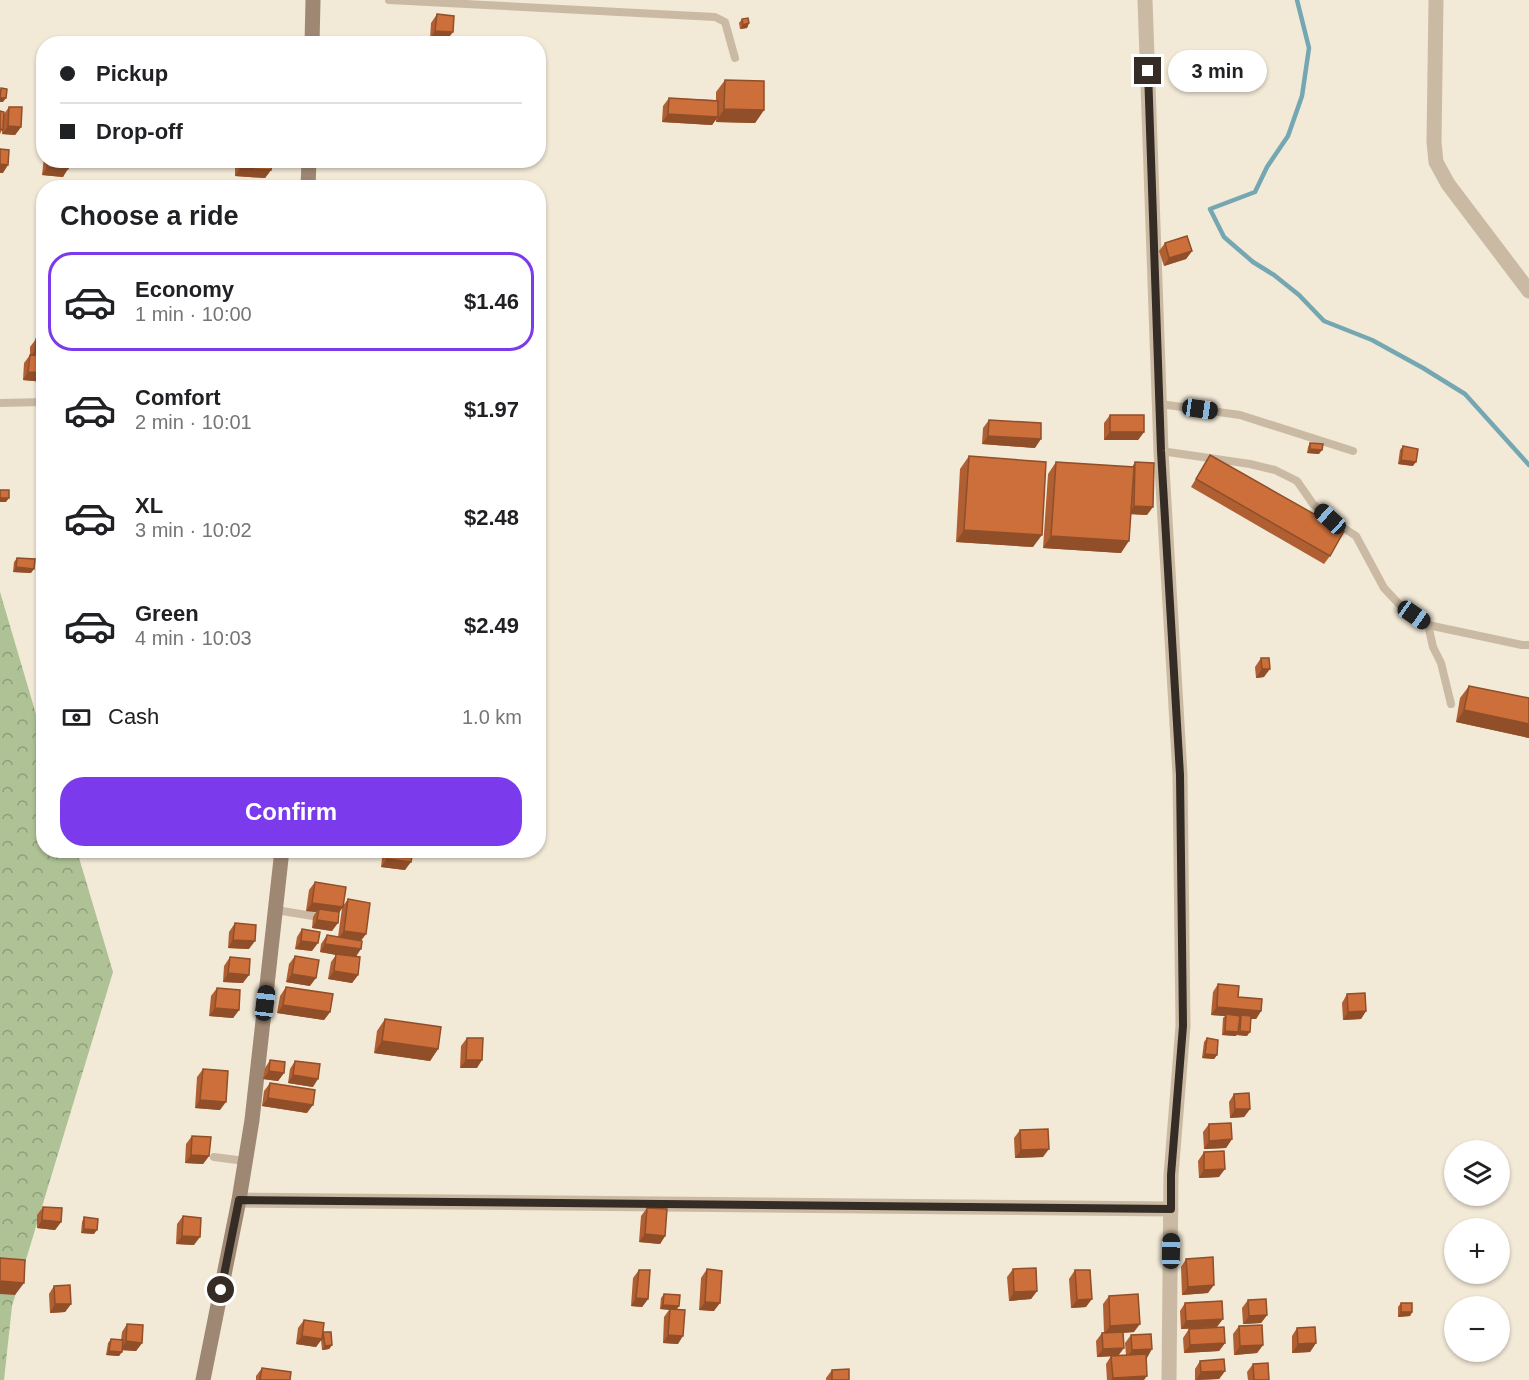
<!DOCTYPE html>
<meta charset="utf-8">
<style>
body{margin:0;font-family:Arial,sans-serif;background:#f2f2f2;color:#202124;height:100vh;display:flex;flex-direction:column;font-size:22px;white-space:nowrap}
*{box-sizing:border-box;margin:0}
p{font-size:20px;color:#757577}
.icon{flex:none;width:33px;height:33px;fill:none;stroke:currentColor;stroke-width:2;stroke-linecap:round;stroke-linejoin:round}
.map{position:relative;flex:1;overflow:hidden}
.side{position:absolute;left:36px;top:180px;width:510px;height:678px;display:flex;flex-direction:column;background:#fff;border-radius:24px;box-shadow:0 2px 4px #0004}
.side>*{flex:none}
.banner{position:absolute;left:36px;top:36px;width:510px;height:132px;border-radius:24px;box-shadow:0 2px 4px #0004;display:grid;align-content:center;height:132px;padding:0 24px;background:#fff}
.buttons{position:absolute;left:1444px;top:1140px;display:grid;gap:12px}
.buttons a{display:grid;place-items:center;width:66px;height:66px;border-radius:50%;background:#fff;box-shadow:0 2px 4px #0004;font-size:30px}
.end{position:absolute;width:27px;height:27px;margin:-14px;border:8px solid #352c25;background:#fff;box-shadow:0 0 0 3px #fff}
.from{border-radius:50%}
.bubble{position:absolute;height:42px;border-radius:21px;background:#fff;box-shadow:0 2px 4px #0004;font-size:20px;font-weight:600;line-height:42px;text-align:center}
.car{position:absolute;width:18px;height:36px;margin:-18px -9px;border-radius:8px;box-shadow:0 0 4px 2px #0007;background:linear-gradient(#222 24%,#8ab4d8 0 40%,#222 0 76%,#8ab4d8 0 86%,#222 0)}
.banner b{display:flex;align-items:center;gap:21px;height:57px;font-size:22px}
.banner b+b{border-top:2px solid #e0e0e0}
.banner i{width:15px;height:15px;background:#202124}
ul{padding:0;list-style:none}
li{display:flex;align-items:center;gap:18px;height:99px;margin:0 12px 9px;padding:0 12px;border:3px solid transparent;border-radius:24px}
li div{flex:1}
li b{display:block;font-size:22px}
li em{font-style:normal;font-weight:600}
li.on{border-color:#7c3aed}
li>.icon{width:54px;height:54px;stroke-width:1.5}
h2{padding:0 24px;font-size:27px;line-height:72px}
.pay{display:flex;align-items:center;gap:15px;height:66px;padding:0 24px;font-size:22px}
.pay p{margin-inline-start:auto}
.primary-button{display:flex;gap:12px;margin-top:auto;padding:12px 24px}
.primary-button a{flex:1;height:69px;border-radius:24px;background:#7c3aed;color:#fff;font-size:24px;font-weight:600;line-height:69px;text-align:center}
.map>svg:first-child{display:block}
.forest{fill:url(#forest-crowns)}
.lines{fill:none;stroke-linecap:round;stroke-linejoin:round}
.stream{stroke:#74a7b1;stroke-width:4.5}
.path{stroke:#b7a48d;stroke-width:2;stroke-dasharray:3 3;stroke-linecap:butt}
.lane{stroke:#cbbaa3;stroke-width:8}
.street{stroke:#cbbaa3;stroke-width:15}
.secondary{stroke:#9e8874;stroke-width:15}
.wall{fill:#b05f32}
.shaded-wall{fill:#904e29}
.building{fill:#cd6f3a;stroke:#904e29;stroke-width:1.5}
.route{stroke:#352c25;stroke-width:8}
</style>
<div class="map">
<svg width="1529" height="1380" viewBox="0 0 1529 1380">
<defs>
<pattern id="forest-crowns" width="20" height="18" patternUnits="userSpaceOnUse" patternTransform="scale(1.5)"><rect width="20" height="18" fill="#aec296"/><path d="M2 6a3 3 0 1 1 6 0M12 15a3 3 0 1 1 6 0" fill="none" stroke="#8e9e7a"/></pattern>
</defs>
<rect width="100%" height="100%" fill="#f2e9d7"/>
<!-- forest -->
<path class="forest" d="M0,592l43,146 1,112 33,1 36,121 -101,334 -8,74h-4z"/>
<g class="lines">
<!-- stream -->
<path class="stream" d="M1297,0l12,48 -7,48 -14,40 -21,31 -12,25 -45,17 14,28 29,25 21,13 25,20 25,26 48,19 51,28 42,26 64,71"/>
<!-- path -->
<path class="path" d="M244,852l10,-2"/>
<!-- lane -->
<path class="lane" d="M389,0l326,17 10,5 10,36
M0,403l44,-1
M1160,404l80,11 113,36
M1161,451l89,13 25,6 22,11 16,23 17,15 26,17 28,52 15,16 29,21 94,20h7
M1428,625l5,22 8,16 10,41
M276,910l43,7
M214,1157l31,4"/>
<!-- street -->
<path class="street" d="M1145,0l16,451 19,324 3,251 -12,149 -2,205
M1436,0l-2,142 2,20 12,22 81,107
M239,1200l932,9"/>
<!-- secondary -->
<path class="secondary" d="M312,44l1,-44
M308,188l1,-28
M203,1380l36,-180 13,-80 30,-270"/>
</g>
<!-- wall -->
<path class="wall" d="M437,14l10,26 -17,-1 1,-16z
M742,19l7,4 -2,5 -7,1 -1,-6z
M349,37l40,7h-45z
M725,80l39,30 -9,13 -39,-1v-3l-4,6 -50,-3 1,-16 6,-8 47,2v-8z
M9,107l12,20 -6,8 -13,-1v-4l-2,4v-23l4,3z
M44,157v3h25l-6,17 -21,-2z
M240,160l32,1 -1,9 -6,8 -30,-2v-9z
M1165,243l27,8 -6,8 -22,7 -5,-15z
M36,339l8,43 -21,-2 1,-17 6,-8v-8z
M1110,415l34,17 -6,8h-34v-17z
M989,420l46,28 -53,-4 1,-16z
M1310,443l9,11 -12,-1 1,-6z
M1403,446l10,20 -15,-2 2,-14z
M1210,455l120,101 -6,8 -133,-77z
M969,456l64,91 -77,-5 4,-73z
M1056,462l76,5 3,-5 12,53 -16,-1 -10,39 -78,-5 5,-74z
M17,558l14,15 -18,-1 1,-10z
M1261,658l3,19 -8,1 -1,-11z
M1469,686l60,12v40l-73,-16 4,-24z
M383,850h30l-8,20 -24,-3z
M315,882l28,24 5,-7 18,35 -5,6 -5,17 2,18 -6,8 -24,-4 3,-17 5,-7 -16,-3 1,-8 6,-9 11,2 4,-29 -3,5 -7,18 -20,-3 1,-11 3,-5 -10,-1 3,-21z
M235,923l14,26 -21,-1 1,-16z
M302,929l10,22 -17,-2 2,-12z
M295,956l15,30 -24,-4 3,-18z
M230,957l13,26 -20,-1 1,-16z
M1218,984l43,27 -5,8h-5l-4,17 -10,-1v-1l-1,2 -14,-1 1,-17 2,-2 -14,-1 2,-23z
M286,987l44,25 -6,8 -47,-7 3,-17z
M217,988l22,22 -6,8 -24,-2 2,-20z
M1347,994l19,17 -5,8 -18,1 -1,-17z
M385,1019l53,30 -8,12 -56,-8 3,-22z
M467,1038l10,30h-17l1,-22z
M1207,1038l10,17 -3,4 -12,-1 2,-16z
M270,1060l14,13 -6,8 -15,-2 2,-11z
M295,1061l18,26 -25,-4 2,-14z
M203,1069l17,41 -25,-2 2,-31z
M270,1083l37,30 -45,-7 2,-15z
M1234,1094l16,15 -6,8 -14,1 -1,-16z
M1209,1124l23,15 -6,9 -22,1 -1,-17z
M1020,1130l23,27 -28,1 -1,-20z
M192,1136l17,20 -6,8 -18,-1 1,-19z
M1204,1152l15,25 -20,1 -1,-17z
M43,1207l18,15 -6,8 -18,-2v-13z
M647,1208l18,28 -5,8 -21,-2 2,-26z
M183,1216l11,29 -18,-1 1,-20z
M84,1217l10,17 -13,-1 1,-11z
M1186,1259l22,34 -26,2 -1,-28z
M707,1269l7,42 -15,-1 2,-32z
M1013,1269l24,22 -6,8 -22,2 -2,-24z
M639,1270l9,29 -6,8 -11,-1 2,-28z
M1075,1270l11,37 -15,1 -2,-29z
M54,1286l17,18 -6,8 -15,1 -1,-19z
M664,1294l15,12 -2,3 1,35 -15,-1 1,-26 5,-7 -9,-1 1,-11z
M1109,1296l25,36 -11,1 -4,22h7l-1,-12 6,-8 16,23 -3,22h-37l-1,-16 5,-8 -14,1 -1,-16 6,-8h2l-1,-29z
M1248,1300l19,15 -6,8 -18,1 -1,-16z
M1185,1303l32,24 -36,2 -1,-18z
M1401,1303l11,9 -2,4 -12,1v-10z
M304,1320l18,13 10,12 -3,4 -7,1 -1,-10 -5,7 -20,-3 2,-16z
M127,1324l15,19 -6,8 -14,-1 -3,6 -13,-1 2,-12 3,-4 10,1 1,-8z
M1239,1326l24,19 -6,8 -23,2 -1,-21z
M1297,1328l19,15 -6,9 -18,1v-17z
M1189,1329l36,14 -6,8 -35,2 -1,-15z
M1200,1361l25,10 -6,8 -24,1v-11z
M1253,1364l16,16h-21l-1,-8z
M262,1368l28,12h-34v-4z
M832,1370l17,10h-23v-2z"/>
<!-- shaded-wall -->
<path class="shaded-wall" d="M749,23l-2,5 -7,1 3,-4z
M435,31l18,1 -6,8 -17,-1z
M0,98h6l-3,4h-3z
M724,109l40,1 -9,13 -39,-1z
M668,114l50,3 -6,8 -50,-3z
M8,126l13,1 -6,8 -13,-1z
M0,164l8,1 -5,8h-3z
M47,167l21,2 -5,8 -21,-2z
M240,168l31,2 -6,8 -30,-2z
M1192,251l-6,8 -22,7 5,-8z
M35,350l9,1v8l-14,-1z
M28,372l16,1v9l-21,-2z
M1110,432h34l-6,8h-34z
M988,436l53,3 -6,9 -53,-4z
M1310,449l12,1 -3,4 -12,-1z
M1401,460l15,2 -3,4 -15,-2z
M0,498h9l-3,4h-6z
M1134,506l19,1 -6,8 -19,-1z
M964,530l78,5 -9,12 -77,-5z
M1051,536l78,5 -8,12 -78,-5z
M16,567l18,2 -3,4 -18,-1z
M1262,669h8l-6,8 -8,1z
M1464,710l65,14v14l-73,-16z
M321,850h34l-4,7 -31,-5z
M387,859l24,3 -6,8 -24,-3z
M312,903l31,4 -6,8 -18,-6 -3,3 -10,-1z
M317,920l21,3 -6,8 -20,-3z
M344,931l22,3 -6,8 -22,-3z
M233,940l22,1 -6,8 -21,-1z
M301,941l17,2 -6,8 -17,-2z
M325,944l36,5 -6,9 -35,-6z
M334,971l24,4 -6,8 -24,-4z
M228,973l21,2 -6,8 -20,-1z
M292,974l24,4 -6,8 -24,-4z
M283,1005l47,7 -6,8 -47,-7z
M1217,1007l44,4 -5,8 -15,-1v-3l-2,3 -13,-4 -1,2 -14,-1z
M215,1008l24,2 -6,8 -24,-2z
M1366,1011l-5,8 -18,1 5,-8z
M1225,1031l13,1 -2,4 -14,-1z
M1240,1031l10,1 -3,4 -10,-1z
M382,1041l56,8 -8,12 -56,-8z
M1205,1054l12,1 -3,4 -12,-1z
M466,1060h16l-5,8h-17z
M269,1071l15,2 -6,8 -15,-2z
M293,1075l25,4 -5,8 -25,-4z
M268,1098l45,7 -6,8 -45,-7z
M200,1100l26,2 -6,8 -25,-2z
M1235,1109h15l-6,8 -14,1z
M1232,1139l-6,9 -22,1 5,-8z
M1049,1149l-6,8 -28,1 6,-8z
M191,1155l18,1 -6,8 -18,-1z
M1225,1169l-6,8 -20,1 5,-8z
M42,1220l19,2 -6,8 -18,-2z
M84,1229l13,1 -3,4 -13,-1z
M645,1234l20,2 -5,8 -21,-2z
M182,1236l18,1 -6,8 -18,-1z
M0,1281l24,2 -9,12 -15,-1z
M1214,1285l-6,8 -26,2 6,-8z
M1037,1291l-6,8 -22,2 5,-9z
M636,1298l12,1 -6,8 -11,-1z
M1092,1299l-6,8 -15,1 6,-8z
M705,1302l15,1 -6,8 -15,-1z
M55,1304h16l-6,8 -15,1z
M663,1305l16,1 -3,4 -16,-1z
M1401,1312h11l-2,4 -12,1z
M1267,1315l-6,8 -18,1 6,-8z
M1223,1319l-6,8 -36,2 5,-8z
M1140,1324l-6,8 -30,2 6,-8z
M668,1335l15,1 -5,8 -15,-1z
M302,1336l20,3 -6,8 -20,-3z
M126,1341l16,2 -6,8 -16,-1z
M1225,1343l-6,8 -35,2 6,-8z
M1316,1343l-6,9 -18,1 6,-9z
M332,1345l-3,4 -7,1 3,-4z
M1263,1345l-6,8 -23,2 6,-9z
M1124,1348l-6,8 -21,1 6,-8z
M1152,1349l-5,9 -21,1 6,-9z
M109,1351l13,1 -3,4 -13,-1z
M1225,1371l-6,8 -23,1 5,-8z
M1147,1376l-3,4h-33l2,-2z"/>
<!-- building -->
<path class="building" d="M437,14l17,2 -1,16 -18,-1z
M748,18l1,5 -6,2 -1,-6z
M349,37l40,2v5h-41z
M725,80l39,1v29l-40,-1z
M1,88l6,1 -1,9h-6z
M669,98l49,3v16l-50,-3z
M9,107h13l-1,20 -13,-1z
M0,111l4,1 -1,18 -3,-1z
M0,149l9,1 -1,15 -8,-1z
M48,160h21l-1,9 -21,-2z
M241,160l31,1 -1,9 -31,-2z
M1187,236l5,15 -23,7 -4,-15z
M36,339l8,1v11l-9,-1z
M30,355l14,1v17l-16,-1z
M1110,415h34v17h-34z
M989,420l52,3v16l-53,-3z
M1310,443l13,1 -1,6 -12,-1z
M1403,446l15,3 -2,13 -15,-2z
M1210,455l134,76 -14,25 -134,-77z
M969,456l77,6 -4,73 -78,-5z
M1056,462l78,5 -5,74 -78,-5z
M1135,462l19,1 -1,44 -19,-1z
M0,490h9v8h-9z
M17,558l18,1 -1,10 -18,-2z
M1261,658h8l1,11h-8z
M1469,686l60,12v26l-65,-14z
M388,850h25l-2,12 -24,-3z
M315,882l31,5 -3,20 -31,-4z
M348,899l22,4 -4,31 -22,-3z
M319,909l20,3 -1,11 -21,-3z
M235,923l21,2 -1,16 -22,-1z
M302,929l18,3 -2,11 -17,-2z
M327,935l35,6 -1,8 -36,-5z
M336,954l24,3 -2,18 -24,-4z
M295,956l24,4 -3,18 -24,-4z
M230,957l20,2 -1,16 -21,-2z
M1218,984l21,2 -1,11 24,2 -1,12 -44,-4z
M286,987l47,7 -3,18 -47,-7z
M217,988l23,2 -1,20 -24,-2z
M1365,993l1,18 -18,1 -1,-18z
M1226,1014l14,2 -2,16 -13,-1z
M1241,1015l10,1 -1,16 -10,-1z
M385,1019l56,8 -3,22 -56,-8z
M467,1038h16l-1,22h-16z
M1207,1038l11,2 -1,15 -12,-1z
M270,1060l15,2 -1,11 -15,-2z
M295,1061l25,3 -2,15 -25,-4z
M203,1069l25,2 -2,31 -26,-2z
M270,1083l45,7 -2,15 -45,-7z
M1249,1093l1,16h-15l-1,-15z
M1231,1123l1,16 -23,2v-17z
M1048,1129l1,20 -28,1 -1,-20z
M192,1136l19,1 -2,19 -18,-1z
M1224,1151l1,18 -21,1v-18z
M43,1207l19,1 -1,14 -19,-2z
M647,1208l20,1 -2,27 -20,-2z
M183,1216l18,2 -1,19 -18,-1z
M84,1217l14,2 -1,11 -13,-1z
M1213,1257l1,28 -26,2 -2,-28z
M0,1258l25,2 -1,23 -24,-2z
M1036,1268l1,23 -23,1 -1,-23z
M707,1269l15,2 -2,32 -15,-1z
M639,1270h11l-2,29 -12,-1z
M1075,1270h15l2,29 -15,1z
M70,1285l1,19h-16l-1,-18z
M664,1294l16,1 -1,11 -16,-1z
M1138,1294l2,30 -30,2 -1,-30z
M1266,1299l1,16 -18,1 -1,-16z
M1222,1301l1,18 -37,2 -1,-18z
M1401,1303h11v9h-11z
M670,1309l15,1 -2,26 -15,-1z
M304,1320l20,3 -2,16 -20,-3z
M127,1324l16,1 -1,18 -16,-2z
M1262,1325l1,20 -23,1 -1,-20z
M1224,1327l1,16 -35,2 -1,-16z
M1315,1327l1,16 -18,1 -1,-16z
M323,1332h8l1,13 -7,1z
M1123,1332l1,16 -21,1 -1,-16z
M1151,1334l1,15 -20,1 -1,-15z
M111,1339l12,1 -1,12 -13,-1z
M1146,1354l1,22 -34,2 -2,-22z
M1224,1359l1,12 -24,1 -1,-11z
M1268,1363l1,17h-15l-1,-16z
M262,1368l29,4 -1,8h-30z
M849,1369v11h-17v-10z"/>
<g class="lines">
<!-- route -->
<path class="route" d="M221,1290l18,-90 932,9v-34l12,-149 -3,-251 -19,-324 -13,-380"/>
</g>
</svg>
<div class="buttons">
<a><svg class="icon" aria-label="layers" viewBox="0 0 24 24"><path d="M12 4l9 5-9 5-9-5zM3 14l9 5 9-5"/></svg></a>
<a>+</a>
<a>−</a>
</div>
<i class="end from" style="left:221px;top:1290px"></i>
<i class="end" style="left:1148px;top:71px"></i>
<div class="bubble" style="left:1168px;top:50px;width:99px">3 min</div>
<i class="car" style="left:1200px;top:409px;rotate:98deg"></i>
<i class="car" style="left:1330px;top:519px;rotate:312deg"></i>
<i class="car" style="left:1414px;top:615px;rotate:125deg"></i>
<i class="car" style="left:265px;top:1003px;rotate:7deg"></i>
<i class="car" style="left:1171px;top:1251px;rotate:1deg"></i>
<div class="banner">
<b><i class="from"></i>Pickup</b>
<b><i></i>Drop-off</b>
</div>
<section class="side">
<h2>Choose a ride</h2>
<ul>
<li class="on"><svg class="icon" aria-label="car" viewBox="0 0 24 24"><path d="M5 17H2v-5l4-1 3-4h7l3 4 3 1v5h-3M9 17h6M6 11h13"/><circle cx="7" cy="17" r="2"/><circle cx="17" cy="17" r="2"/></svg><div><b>Economy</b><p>1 min · 10:00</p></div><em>$1.46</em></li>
<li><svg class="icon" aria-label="car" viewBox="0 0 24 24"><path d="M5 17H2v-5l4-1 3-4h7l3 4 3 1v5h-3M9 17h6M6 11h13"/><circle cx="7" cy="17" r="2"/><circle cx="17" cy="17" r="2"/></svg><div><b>Comfort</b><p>2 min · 10:01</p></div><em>$1.97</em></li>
<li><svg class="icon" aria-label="car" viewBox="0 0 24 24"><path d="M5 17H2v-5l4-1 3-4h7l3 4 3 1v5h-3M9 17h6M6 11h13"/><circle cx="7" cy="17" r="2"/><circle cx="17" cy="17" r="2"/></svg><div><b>XL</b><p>3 min · 10:02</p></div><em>$2.48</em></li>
<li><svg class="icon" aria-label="car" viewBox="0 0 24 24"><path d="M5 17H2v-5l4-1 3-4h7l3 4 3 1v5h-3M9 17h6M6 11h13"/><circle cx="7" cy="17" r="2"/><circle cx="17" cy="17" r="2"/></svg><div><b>Green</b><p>4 min · 10:03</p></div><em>$2.49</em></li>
</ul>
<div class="pay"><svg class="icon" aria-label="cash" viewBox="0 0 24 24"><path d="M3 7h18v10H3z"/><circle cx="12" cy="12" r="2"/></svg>Cash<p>1.0 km</p></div>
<div class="primary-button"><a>Confirm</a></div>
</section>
</div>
